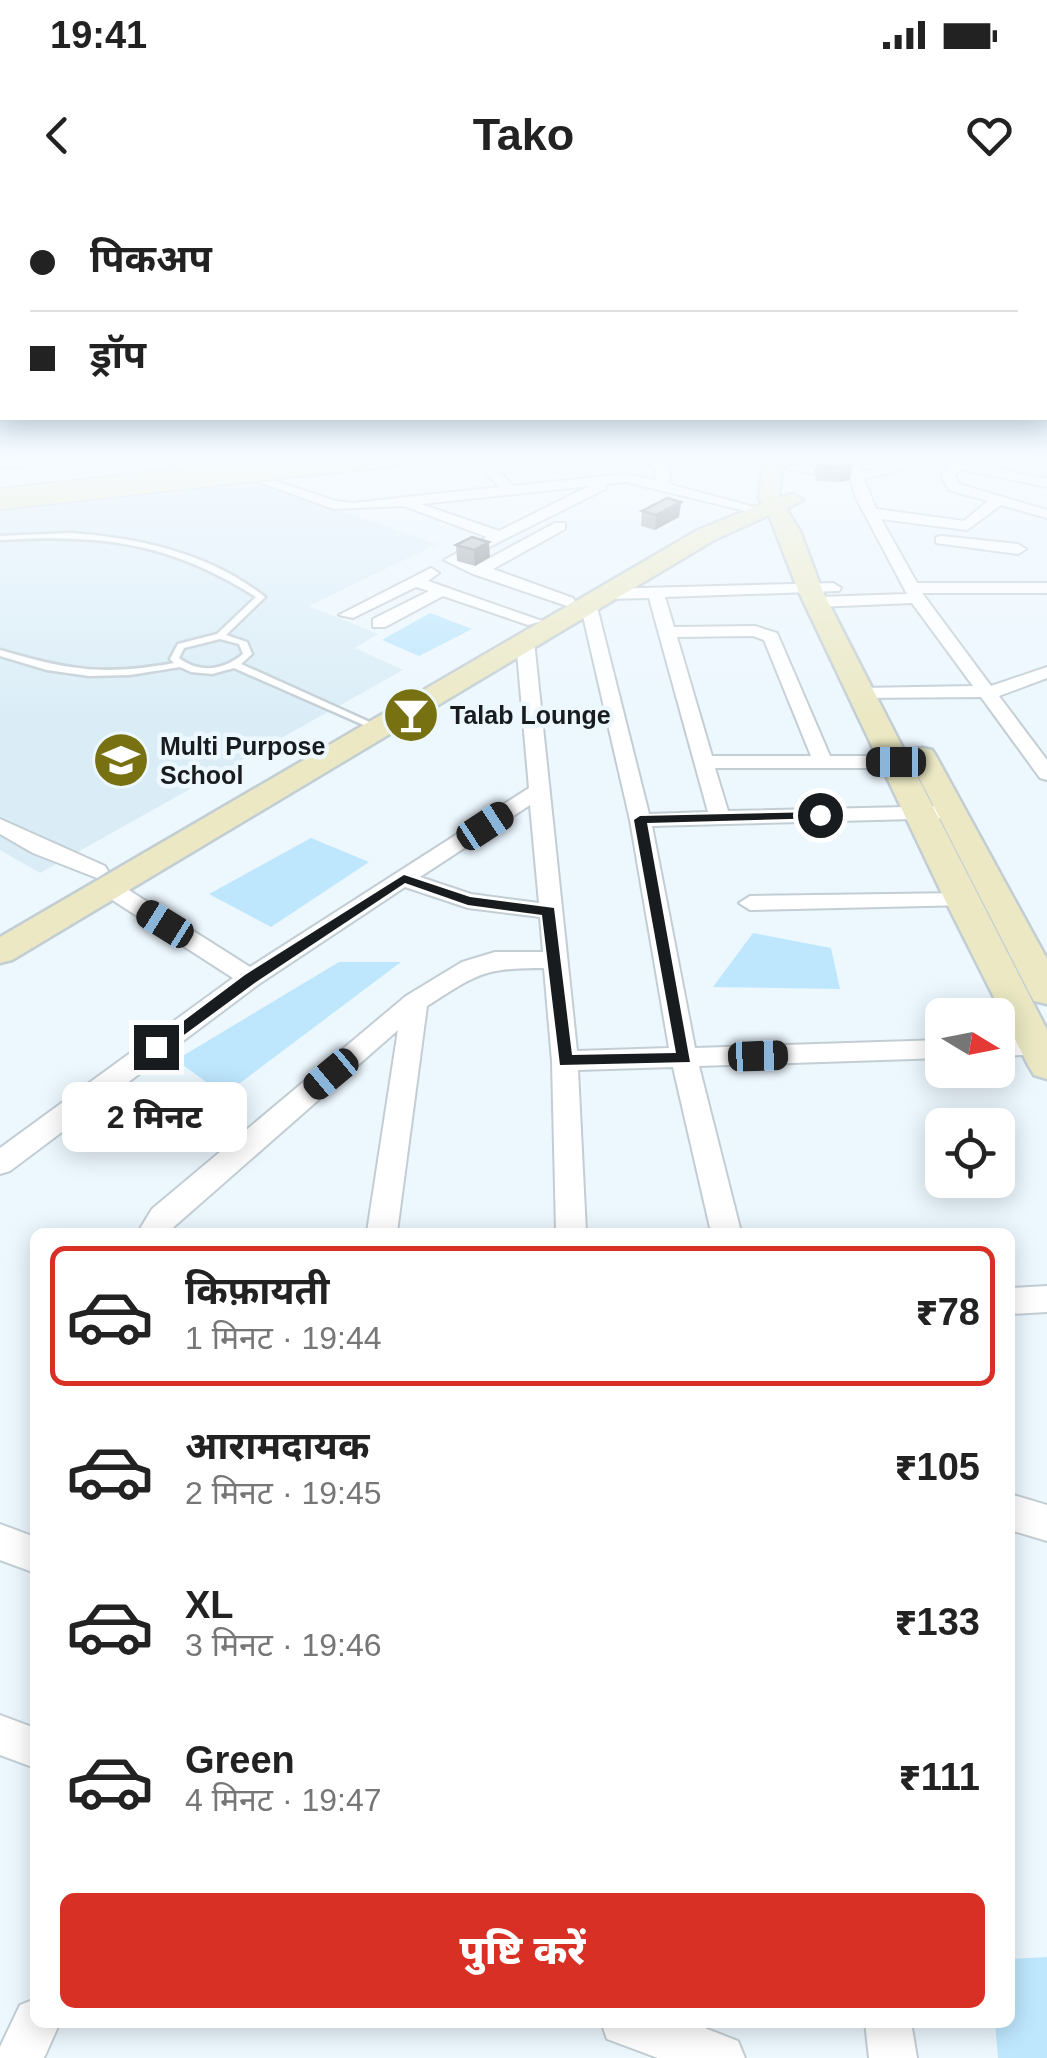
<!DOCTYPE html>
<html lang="hi">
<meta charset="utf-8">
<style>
body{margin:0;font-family:Arial,"Noto Sans Devanagari",sans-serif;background:#f6f6f6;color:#222;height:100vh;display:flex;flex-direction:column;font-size:38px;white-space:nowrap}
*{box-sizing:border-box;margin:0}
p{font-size:32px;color:#767676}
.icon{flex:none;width:55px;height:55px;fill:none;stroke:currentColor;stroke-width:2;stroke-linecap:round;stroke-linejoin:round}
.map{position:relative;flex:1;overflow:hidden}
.sheet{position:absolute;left:30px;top:1028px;width:985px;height:800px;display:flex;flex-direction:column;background:#fff;border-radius:15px;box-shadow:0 5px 25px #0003}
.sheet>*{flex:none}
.top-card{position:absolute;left:0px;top:0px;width:1048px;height:220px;box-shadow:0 5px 25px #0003;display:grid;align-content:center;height:220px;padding:0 30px;background:#fff}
.needle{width:65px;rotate:100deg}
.fabs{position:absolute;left:925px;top:798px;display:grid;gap:20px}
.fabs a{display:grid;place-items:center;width:90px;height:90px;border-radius:15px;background:#fff;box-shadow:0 5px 25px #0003;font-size:50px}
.end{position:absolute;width:45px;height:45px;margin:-22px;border:12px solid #181c1e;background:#fff;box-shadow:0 0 0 5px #fff}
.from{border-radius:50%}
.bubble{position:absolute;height:70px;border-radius:15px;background:#fff;box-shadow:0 5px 25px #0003;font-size:32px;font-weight:800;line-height:70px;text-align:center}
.car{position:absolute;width:30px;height:60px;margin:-30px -15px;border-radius:12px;box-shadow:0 0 8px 2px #0007;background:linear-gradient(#222 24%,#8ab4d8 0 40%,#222 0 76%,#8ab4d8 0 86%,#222 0)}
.top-card b{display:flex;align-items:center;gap:35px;height:95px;font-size:38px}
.top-card b+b{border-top:2px solid #e0e0e0}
.top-card i{width:25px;height:25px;background:#222}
ul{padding:18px 0 0;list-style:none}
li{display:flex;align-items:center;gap:30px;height:140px;margin:0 20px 15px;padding:0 10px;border:5px solid transparent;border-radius:15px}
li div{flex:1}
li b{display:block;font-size:38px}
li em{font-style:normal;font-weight:800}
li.on{border-color:#d93025}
li>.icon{width:90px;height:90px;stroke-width:1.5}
.cta{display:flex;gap:20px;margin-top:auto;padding:20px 30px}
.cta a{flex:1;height:115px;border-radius:15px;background:#d93025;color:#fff;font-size:40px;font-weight:800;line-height:115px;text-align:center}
.status{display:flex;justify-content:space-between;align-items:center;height:70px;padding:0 50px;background:#fff;direction:ltr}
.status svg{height:28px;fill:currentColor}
header{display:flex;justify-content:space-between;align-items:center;height:130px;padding:0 30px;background:#fff;font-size:45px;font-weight:800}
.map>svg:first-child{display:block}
.built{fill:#daedf7}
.green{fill:#bee7fe}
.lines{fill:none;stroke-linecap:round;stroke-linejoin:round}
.lane-casing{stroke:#c3ced4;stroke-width:5}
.street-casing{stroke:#c3ced4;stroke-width:4}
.secondary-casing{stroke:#c3ced4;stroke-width:5}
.lane{fill:#fff;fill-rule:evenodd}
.street{fill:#fff;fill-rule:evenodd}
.secondary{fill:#ebe8c3;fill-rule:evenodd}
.secondary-bridge-casing{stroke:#c3ced4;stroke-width:24;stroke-linecap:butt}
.secondary-bridge{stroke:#ebe8c3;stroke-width:21}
.wall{fill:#969ea3}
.shaded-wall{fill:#7a8185}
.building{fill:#aeb8be;stroke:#7a8185;stroke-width:2.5}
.route{fill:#181c1e}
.labels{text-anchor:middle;stroke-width:9;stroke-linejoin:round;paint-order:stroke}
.far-poi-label{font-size:25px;font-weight:bold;fill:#181c1e;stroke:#ecf7fe;text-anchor:start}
</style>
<div class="status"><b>19:41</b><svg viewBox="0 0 49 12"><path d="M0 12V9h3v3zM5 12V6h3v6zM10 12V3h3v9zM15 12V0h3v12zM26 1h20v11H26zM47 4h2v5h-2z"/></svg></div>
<header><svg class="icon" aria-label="back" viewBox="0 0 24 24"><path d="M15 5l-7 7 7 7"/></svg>Tako<svg class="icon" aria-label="heart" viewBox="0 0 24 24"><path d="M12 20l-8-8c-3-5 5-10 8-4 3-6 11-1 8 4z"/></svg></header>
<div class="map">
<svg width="1047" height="1858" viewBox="0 0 1047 1858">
<rect width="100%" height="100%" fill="#ecf7fe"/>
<!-- built -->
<path class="built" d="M247,279l190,65 -128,62 69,28 -23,14 48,22 -363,203 -40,-23v-343z"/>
<!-- green -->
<path class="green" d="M430,413l42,16 -53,27 -37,-16z
M311,638l58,24 -98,65 -62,-33z
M753,733l78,15 9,41 -127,-2z
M339,762h62l-177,133 -48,-35z
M1047,1757v101h-49l-3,-35 15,-1v-63z"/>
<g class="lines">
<!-- lane casing -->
<g class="lane-casing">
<path id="lane" d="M71,333c69,5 138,20 194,64l-39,38 21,7 5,12 -11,10 142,64 -8,2 -141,-62 -22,6 -21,-2 -11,-5 -50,8 -41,1 -42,-6 -47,-14v-6c68,20 103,26 174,13l-4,-4 8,-15 39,-10 39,-37c-87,-55 -155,-63 -256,-57v-4zM220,439l19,5 4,10c-19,16 -43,20 -64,4l5,-10z"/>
</g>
<!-- street casing -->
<g class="street-casing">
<path id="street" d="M72,258l-6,4 -66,6v-8z
M172,258h13l9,26h-10z
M473,258h13l27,28 113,-12 29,7 1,-11 -11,-12h14l11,11 -1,15 100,27 -7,4 -136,-33 -20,2 -1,5 -140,70 14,5 76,-41h10v6l-72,40 80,29 2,3 -8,5 -94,-32 -29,-14 43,-23 -83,-31 -70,3 -92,-33 7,-4 87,29 17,2 146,-16zM589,286l-90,45 -78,-27z
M846,258h13l3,13c20,-1 33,-13 51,-13l-12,12 -37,9 12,30 88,12 24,-20 -39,-11 -8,-14 8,-10 -25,-8h26l97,21v8l-86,-18 -6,7 4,8 88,26v8l-46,-13 -34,25 -86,-11 36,64h130v10h-125l69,93 56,-19v11l-48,18 48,64v20l-7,-2 -59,-81 -121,1 -9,-5 9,-5 113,-2 -61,-83 -94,4 -8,-5 8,-5 89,-3 -52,-98 -4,-17 -65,-10 7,-4 56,6z
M1019,258h28v7z
M941,336l77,8 8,5 -8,5 -82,-11v-6z
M431,368l8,5 -11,8 114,40 -14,4 -85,-29 -58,31h-12v-8l56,-28 -13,-4 -63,31 -14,-3z
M833,383l8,5 -2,3 -174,6 9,30 81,-1 22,7 53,123h67l10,6 -10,6h-182l13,43 224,-5 10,6 -10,6 -300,8 43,222 247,-8v18l-243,8 42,166h-30l-38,-165 -95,3 8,162h-30l-4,-171 -8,-93c-62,0 -66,6 -117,38l-30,226h-30l31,-202 -230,202h-30l14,-23 254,-213 56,-34 33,-10h48l-3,-35 -72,-9 -63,-21 -146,97 -249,187 -10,3v-26l233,-170 -133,-86 -3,-5 3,-5h16l134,85 279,-179 -13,-147 9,-5 9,5 43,410 92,-3 -39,-228 -50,-217 8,-5 8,5 53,211 59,-2 -59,-214 -45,1 -8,-5 8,-5zM753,436l11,4 47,116h-99l-35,-119zM530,605l9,98 -68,-9 -51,-17z
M0,619l105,47 3,5 -11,7 -64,-25 -33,-19z
M961,693l11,7 -3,5 -219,5 -11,-7 11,-7z
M1047,836v18l-49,2v-18z
M1047,1086v26l-37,2v-26z
M1010,1294l37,11v36l-37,-11z
M0,1324l35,13v36l-35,-13z
M0,1515l35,13v40l-35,-13z
M35,1799v23h25l-16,36h-44v-11l20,-42z
M601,1822h88l49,19 7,17h-87l-51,-19z
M865,1822h46l6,36h-48z"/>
</g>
<!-- secondary casing -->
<g class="secondary-casing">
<path id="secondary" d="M350,258h70l-9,6 -81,8 -10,-6 3,-4z
M764,258h19l-4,40 14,-4 10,6 -17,9 14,22 22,59 225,440v49l-13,-4 -6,-10 -83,-165 -147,-310 -29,-75 -55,25 -702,420 -12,3v-26l698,-407 64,-26 -3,-6z
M922,548l10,2 4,6 111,203v45l-13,-3 -5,-9 -121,-236 4,-6z"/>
</g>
<!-- lane -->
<use href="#lane" class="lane"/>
<!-- street -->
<use href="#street" class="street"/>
<!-- secondary -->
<use href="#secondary" class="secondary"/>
<!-- secondary-bridge casing -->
<g class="secondary-bridge-casing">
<path id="secondary-bridge" d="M0,299l372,-41"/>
</g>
<!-- secondary-bridge -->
<use href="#secondary-bridge" class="secondary-bridge"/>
</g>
<!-- wall -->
<path class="wall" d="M706,258h47l-2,6 -45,-4z
M817,258h34l-1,22 -11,2 -22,-1 -3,-9z
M681,302l-2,15 -24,13 -14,-4 1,-15z
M472,337l18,20 -15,9 -18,-5 -1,-16z"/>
<!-- shaded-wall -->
<path class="shaded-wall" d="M853,265l-3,15 -11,2 3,-14z
M681,302l-2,15 -24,13 1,-15z
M489,342l1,15 -15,9 -1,-16z"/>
<!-- building -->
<path class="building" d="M817,258h34l2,7 -11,3 -23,-1z
M667,298l14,4 -25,13 -14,-4z
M472,337l17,5 -15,8 -18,-5z"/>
<!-- sky -->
<linearGradient id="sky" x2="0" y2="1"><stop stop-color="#83b9e4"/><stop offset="0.5" stop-color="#f6fbff"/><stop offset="1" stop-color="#f6fbff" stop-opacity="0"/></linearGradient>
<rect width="1047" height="518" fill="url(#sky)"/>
<!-- route -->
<path class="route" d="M820,612l5,6 -178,5 43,239 -130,3 -18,-150 -74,-10 -63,-22 -149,99 -94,69h-11l-2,-4 96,-72 159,-100 66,22 84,11 18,147 104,-2 -42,-233 6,-4z"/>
<!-- icons -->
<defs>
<g id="bar-disc" transform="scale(2.875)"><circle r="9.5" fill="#777112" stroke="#ecf7fe"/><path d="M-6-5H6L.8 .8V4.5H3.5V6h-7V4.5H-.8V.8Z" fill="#fff"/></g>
<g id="school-disc" transform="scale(2.875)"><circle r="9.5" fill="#777112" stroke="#ecf7fe"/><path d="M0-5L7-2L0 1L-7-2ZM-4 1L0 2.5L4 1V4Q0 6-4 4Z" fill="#fff"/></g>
</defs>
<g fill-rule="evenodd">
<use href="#bar-disc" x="411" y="515"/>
<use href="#school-disc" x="121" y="560"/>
</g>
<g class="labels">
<!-- far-poi labels -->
<g class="far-poi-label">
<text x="450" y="524">Talab Lounge</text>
<text x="160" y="555">Multi Purpose<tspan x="160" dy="29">School</tspan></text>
</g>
</g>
</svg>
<div class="fabs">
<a><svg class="needle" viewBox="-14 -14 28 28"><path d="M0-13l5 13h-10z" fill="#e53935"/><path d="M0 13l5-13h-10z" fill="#767676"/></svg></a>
<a><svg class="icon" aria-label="locate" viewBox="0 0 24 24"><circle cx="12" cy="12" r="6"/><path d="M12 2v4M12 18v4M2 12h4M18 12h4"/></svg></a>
</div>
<i class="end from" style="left:820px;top:615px"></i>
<i class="end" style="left:156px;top:847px"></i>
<div class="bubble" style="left:62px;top:882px;width:185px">2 मिनट</div>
<i class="car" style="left:896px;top:562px;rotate:270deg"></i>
<i class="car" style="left:485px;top:626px;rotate:57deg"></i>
<i class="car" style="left:165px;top:724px;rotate:302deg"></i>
<i class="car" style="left:758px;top:856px;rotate:88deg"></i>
<i class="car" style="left:331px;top:874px;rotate:230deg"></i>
<div class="top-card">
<b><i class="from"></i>पिकअप</b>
<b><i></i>ड्रॉप</b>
</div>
<section class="sheet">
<ul>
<li class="on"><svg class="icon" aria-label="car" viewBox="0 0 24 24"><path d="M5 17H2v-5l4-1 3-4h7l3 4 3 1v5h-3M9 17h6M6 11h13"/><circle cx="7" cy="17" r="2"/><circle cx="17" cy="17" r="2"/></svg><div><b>किफ़ायती</b><p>1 मिनट · 19:44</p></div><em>₹78</em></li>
<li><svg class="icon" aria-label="car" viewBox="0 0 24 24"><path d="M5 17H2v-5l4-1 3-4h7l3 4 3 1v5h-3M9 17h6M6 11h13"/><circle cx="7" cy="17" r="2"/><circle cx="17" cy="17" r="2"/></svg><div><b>आरामदायक</b><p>2 मिनट · 19:45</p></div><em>₹105</em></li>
<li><svg class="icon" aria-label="car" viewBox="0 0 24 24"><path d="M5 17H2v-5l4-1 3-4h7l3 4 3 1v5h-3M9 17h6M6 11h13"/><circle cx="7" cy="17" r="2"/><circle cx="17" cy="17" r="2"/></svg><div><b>XL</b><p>3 मिनट · 19:46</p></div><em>₹133</em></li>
<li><svg class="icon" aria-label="car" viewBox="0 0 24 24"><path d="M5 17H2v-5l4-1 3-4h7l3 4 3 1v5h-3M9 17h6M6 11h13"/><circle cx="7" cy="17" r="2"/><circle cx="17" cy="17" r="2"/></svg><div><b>Green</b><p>4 मिनट · 19:47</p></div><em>₹111</em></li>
</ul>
<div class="cta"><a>पुष्टि करें</a></div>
</section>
</div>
